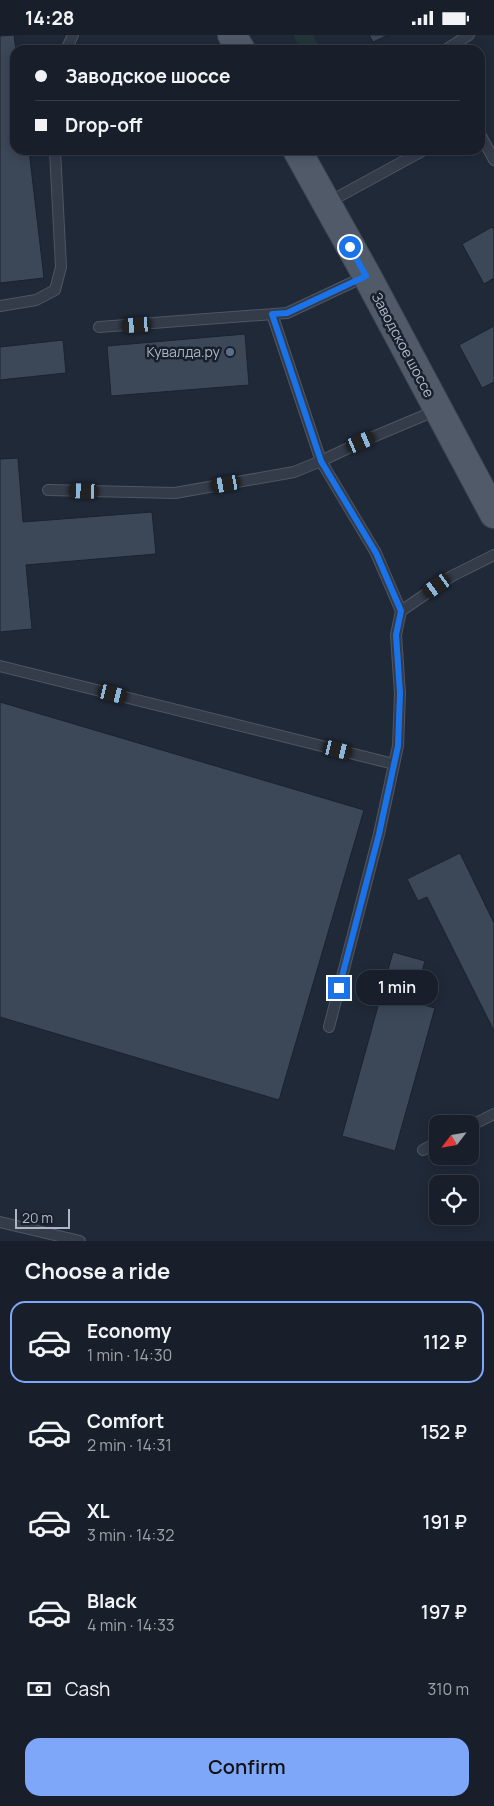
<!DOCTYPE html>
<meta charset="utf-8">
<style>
body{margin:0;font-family:Manrope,sans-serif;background:#212732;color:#f1f3f6;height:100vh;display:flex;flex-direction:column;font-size:19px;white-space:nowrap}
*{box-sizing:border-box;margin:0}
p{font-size:16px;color:#9fa2a8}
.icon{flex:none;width:28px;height:28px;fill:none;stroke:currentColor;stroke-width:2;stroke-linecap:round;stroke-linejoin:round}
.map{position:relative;height:1206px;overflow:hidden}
.drawer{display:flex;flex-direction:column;background:#181f2a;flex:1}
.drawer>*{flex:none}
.top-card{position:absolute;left:10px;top:10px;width:475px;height:110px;border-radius:15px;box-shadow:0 2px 12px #0003,0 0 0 1px #363d47;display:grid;align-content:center;height:110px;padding:0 25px;background:#181f2a}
.needle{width:32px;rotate:239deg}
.buttons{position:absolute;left:429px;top:1080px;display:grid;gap:10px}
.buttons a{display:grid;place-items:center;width:50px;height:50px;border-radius:10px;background:#181f2a;box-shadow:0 2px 12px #0003,0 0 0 1px #363d47;font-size:25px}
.scale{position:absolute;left:15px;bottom:12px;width:55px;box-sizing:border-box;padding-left:5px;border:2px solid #aeb6c5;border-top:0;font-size:14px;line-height:18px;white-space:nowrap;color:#aeb6c5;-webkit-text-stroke:4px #19202d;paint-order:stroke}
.end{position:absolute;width:22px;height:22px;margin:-11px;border:6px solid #1a73e8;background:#fff;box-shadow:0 0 0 2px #fff}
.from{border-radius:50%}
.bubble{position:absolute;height:35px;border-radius:15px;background:#181f2a;box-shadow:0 2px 12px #0003,0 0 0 1px #363d47;font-size:16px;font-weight:600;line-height:35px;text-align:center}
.car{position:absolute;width:15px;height:30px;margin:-15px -8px;border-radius:6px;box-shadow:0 0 4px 1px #0007;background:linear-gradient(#222 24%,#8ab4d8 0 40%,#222 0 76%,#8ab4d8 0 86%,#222 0)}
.top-card b{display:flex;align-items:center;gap:18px;height:48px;font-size:19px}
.top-card b+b{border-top:1px solid #363d47}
.top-card i{width:12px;height:12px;background:#f1f3f6}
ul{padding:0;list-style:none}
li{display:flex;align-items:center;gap:15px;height:82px;margin:0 10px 8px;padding:0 15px;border:2px solid transparent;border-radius:15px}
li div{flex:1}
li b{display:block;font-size:19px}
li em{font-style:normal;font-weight:600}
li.current{border-color:#7fa7f9}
li>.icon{width:45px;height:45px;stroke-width:1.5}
h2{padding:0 25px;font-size:22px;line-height:60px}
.pay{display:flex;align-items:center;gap:12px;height:55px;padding:0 25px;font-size:19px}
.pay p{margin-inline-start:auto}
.cta{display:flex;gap:10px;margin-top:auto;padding:10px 25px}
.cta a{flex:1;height:58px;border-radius:15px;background:#7fa7f9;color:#111;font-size:20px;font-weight:600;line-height:58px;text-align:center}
.status{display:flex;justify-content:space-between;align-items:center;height:35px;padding:0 25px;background:#181f2a;direction:ltr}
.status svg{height:14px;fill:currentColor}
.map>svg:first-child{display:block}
.green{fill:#223539}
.building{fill:#3c4758;stroke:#1b222f}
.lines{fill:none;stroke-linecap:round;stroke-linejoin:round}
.lane-casing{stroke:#4e5663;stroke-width:12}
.primary-casing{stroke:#3d4452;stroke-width:30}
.lane{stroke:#343b49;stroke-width:10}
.primary{stroke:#515a69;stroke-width:28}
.route{stroke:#1a73e8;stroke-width:6}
.service-dot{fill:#5c6f8a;stroke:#19202d;stroke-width:2}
.labels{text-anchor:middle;stroke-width:5;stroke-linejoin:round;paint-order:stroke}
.street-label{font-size:14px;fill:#aeb6c5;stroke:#19202d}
.poi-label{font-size:14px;fill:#aeb6c5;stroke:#19202d;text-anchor:end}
</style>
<div class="status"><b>14:28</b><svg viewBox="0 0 49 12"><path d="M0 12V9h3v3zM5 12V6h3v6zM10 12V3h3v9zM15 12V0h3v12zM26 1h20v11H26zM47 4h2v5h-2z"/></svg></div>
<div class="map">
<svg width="494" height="1206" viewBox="0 0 494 1206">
<rect width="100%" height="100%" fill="#202938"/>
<!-- green -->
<path class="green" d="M293,0h20l8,15h-20z"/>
<!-- building -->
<path class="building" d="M14,0l2,15h-1v100h14l15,128 -44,5v-247z
M369,0h19l-15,7z
M492,192l2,3v48l-10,6 -22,-40z
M494,291v56l-12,6 -23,-43z
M245,299l4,51 -138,11 -4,-50z
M63,305l3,33 -66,7v-33z
M18,423l5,64 129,-10 4,42 -130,11 6,64 -32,3v-173z
M0,667l364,108 -85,290 -279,-83z
M460,818l34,70v108l-67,-134 -9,4 -11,-22z
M393,917l32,9 -12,41 22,6 -40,143 -53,-15z"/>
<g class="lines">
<!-- lane casing -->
<g class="lane-casing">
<path id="lane" d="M66,15l7,-15
M445,15l24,-15
M480,99l14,26
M327,168l97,-53
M0,271l36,-6 19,-10 6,-23 -6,-117
M99,292l188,-14 79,-37
M48,455l127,3 119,-21 27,-11 -49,-147
M401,576l-25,-58 -55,-92 40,-19 76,-32
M0,631l394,98
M329,992l50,-193 19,-88 2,-52 -4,-59 5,-24 51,-35 42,-21
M470,1091l24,-12
M423,1115l15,-8
M0,1187l80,19"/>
</g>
<!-- primary casing -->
<g class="primary-casing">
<path id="primary" d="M232,0l9,15
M297,115l70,126 127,238"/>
</g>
<!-- lane -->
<use href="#lane" class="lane"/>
<!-- primary -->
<use href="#primary" class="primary"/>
</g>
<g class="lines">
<!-- route -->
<path class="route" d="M339,953l40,-154 19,-88 2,-53 -4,-58 5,-24 -25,-58 -55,-92 -49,-147 15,-1 79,-37 -16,-29"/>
</g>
<!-- markers -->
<circle class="service-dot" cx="230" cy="317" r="5"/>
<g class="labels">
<!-- street labels -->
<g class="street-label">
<text transform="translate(403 310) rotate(62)" y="5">Заводское шоссе</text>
</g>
<!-- poi labels -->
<g class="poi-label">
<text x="220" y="322">Кувалда.ру</text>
</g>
</g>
</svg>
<div class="buttons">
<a><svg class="needle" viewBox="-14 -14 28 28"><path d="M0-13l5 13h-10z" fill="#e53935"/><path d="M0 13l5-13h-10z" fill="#9fa2a8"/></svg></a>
<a><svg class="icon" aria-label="locate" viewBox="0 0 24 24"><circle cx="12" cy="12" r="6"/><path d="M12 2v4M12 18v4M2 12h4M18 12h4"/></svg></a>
</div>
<div class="scale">20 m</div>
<i class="end from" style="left:350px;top:212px"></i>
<i class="end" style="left:339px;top:953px"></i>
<div class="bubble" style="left:356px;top:935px;width:82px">1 min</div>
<i class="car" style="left:137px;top:290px;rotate:266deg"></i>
<i class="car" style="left:361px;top:407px;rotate:67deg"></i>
<i class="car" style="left:226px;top:449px;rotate:260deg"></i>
<i class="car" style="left:84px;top:456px;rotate:272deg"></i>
<i class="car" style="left:437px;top:551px;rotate:235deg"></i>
<i class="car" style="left:113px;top:659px;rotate:104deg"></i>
<i class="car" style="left:338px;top:715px;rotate:104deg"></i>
<div class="top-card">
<b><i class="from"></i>Заводское шоссе</b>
<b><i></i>Drop-off</b>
</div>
</div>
<section class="drawer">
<h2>Choose a ride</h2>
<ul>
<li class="current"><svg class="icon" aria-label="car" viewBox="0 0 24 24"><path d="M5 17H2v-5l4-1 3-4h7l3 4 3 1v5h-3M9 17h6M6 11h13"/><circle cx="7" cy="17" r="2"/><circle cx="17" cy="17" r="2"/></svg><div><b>Economy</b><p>1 min · 14:30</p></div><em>112 ₽</em></li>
<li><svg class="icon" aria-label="car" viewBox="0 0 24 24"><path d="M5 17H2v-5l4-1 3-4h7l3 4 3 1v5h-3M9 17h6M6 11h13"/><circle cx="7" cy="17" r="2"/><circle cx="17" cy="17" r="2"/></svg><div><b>Comfort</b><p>2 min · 14:31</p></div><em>152 ₽</em></li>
<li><svg class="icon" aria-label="car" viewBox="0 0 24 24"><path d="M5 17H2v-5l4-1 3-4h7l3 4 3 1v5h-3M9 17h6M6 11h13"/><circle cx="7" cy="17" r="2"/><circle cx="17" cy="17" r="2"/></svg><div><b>XL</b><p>3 min · 14:32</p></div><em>191 ₽</em></li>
<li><svg class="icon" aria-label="car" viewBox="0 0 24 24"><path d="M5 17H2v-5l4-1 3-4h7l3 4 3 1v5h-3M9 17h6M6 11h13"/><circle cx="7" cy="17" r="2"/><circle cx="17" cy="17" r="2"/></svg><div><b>Black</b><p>4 min · 14:33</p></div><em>197 ₽</em></li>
</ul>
<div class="pay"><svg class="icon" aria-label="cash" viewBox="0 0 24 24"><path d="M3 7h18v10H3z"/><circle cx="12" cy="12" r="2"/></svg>Cash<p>310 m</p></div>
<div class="cta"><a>Confirm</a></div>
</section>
